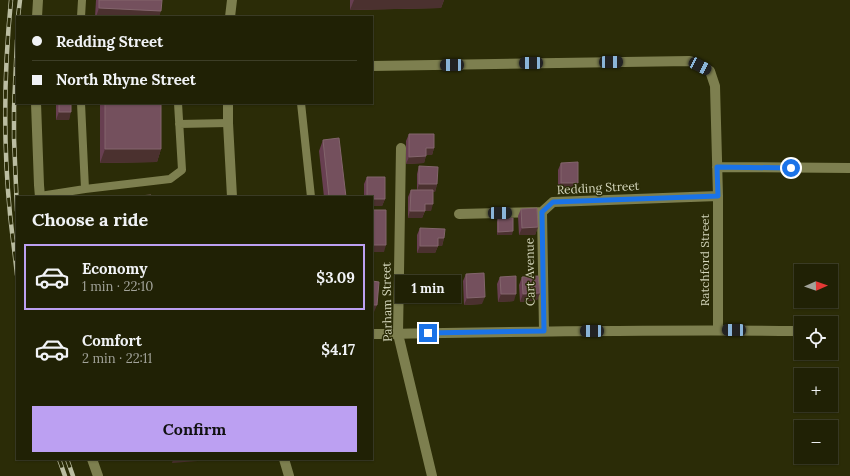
<!DOCTYPE html>
<meta charset="utf-8">
<style>
body{margin:0;font-family:Lora,serif;background:#2d2e13;color:#f1f3f6;height:100vh;display:flex;flex-direction:column;font-size:15px;white-space:nowrap}
*{box-sizing:border-box;margin:0}
p{font-size:13px;color:#a2a39a}
.icon{flex:none;width:22px;height:22px;fill:none;stroke:currentColor;stroke-width:2;stroke-linecap:round;stroke-linejoin:round}
.map{position:relative;flex:1;overflow:hidden}
.sheet{position:absolute;left:16px;top:196px;width:357px;height:264px;display:flex;flex-direction:column;background:#202105;border-radius:0px;box-shadow:0 1px 3px #0004,0 0 0 1px #3d3e27}
.sheet>*{flex:none}
.guide{position:absolute;left:16px;top:16px;width:357px;height:88px;border-radius:0px;box-shadow:0 1px 3px #0004,0 0 0 1px #3d3e27;display:grid;align-content:center;height:88px;padding:0 16px;background:#202105}
.needle{width:26px;rotate:88deg}
.tools{position:absolute;left:794px;top:264px;display:grid;gap:8px}
.tools a{display:grid;place-items:center;width:44px;height:44px;border-radius:0px;background:#202105;box-shadow:0 1px 3px #0004,0 0 0 1px #3d3e27;font-size:20px}
.end{position:absolute;width:18px;height:18px;margin:-9px;border:5px solid #1a73e8;background:#fff;box-shadow:0 0 0 2px #fff}
.from{border-radius:50%}
.bubble{position:absolute;height:28px;border-radius:0px;background:#202105;box-shadow:0 1px 3px #0004,0 0 0 1px #3d3e27;font-size:13px;font-weight:700;line-height:28px;text-align:center}
.car{position:absolute;width:12px;height:24px;margin:-12px -6px;border-radius:5px;box-shadow:0 0 3px 1px #0007;background:linear-gradient(#222 24%,#8ab4d8 0 40%,#222 0 76%,#8ab4d8 0 86%,#222 0)}
.guide b{display:flex;align-items:center;gap:14px;height:38px;font-size:15px}
.guide b+b{border-top:1px solid #3d3e27}
.guide i{width:10px;height:10px;background:#f1f3f6}
ul{padding:0;list-style:none}
li{display:flex;align-items:center;gap:12px;height:66px;margin:0 8px 6px;padding:0 8px;border:2px solid transparent;border-radius:0px}
li div{flex:1}
li b{display:block;font-size:15px}
li em{font-style:normal;font-weight:700}
li.selected{border-color:#bca0f2}
li>.icon{width:36px;height:36px;stroke-width:1.5}
h2{padding:0 16px;font-size:18px;line-height:48px}
.cta{display:flex;gap:8px;margin-top:auto;padding:8px 16px}
.cta a{flex:1;height:46px;border-radius:0px;background:#bca0f2;color:#111;font-size:16px;font-weight:700;line-height:46px;text-align:center}
.map>svg:first-child{display:block}
.lines{fill:none;stroke-linecap:round;stroke-linejoin:round}
.lane{stroke:#7d7f4f;stroke-width:8}
.street{stroke:#7d7f4f;stroke-width:10}
.secondary{stroke:#7d7f4f;stroke-width:10}
.rail-casing{stroke:#bbbda1;stroke-width:4.5}
.rail{stroke:#2b2c07;stroke-width:3;stroke-dasharray:9;stroke-linecap:butt}
.wall{fill:#683f51}
.shaded-wall{fill:#4b312f}
.building{fill:#74505d;stroke:#83656c}
.route{stroke:#1a73e8;stroke-width:5}
.labels{text-anchor:middle;stroke-width:3;stroke-linejoin:round;paint-order:stroke}
.street-label{font-size:12px;fill:#d4d6bc;stroke:#2b2c07}
</style>
<div class="map">
<svg width="850" height="476" viewBox="0 0 850 476">
<rect width="100%" height="100%" fill="#2b2c07"/>
<g class="lines">
<!-- lane -->
<path class="lane" d="M81,17l1,-17
M81,103l4,86
M301,103l10,94
M179,124l49,-1
M40,196l45,-7 85,-10 12,-9 -4,-67"/>
<!-- street -->
<path class="street" d="M37,17l1,-17
M372,66l318,-5 20,10 5,15 3,110v134
M36,103l3,82 1,12
M401,148l-3,186 34,142
M717,167l133,1
M542,212l2,119
M459,214l83,-2 11,-10 165,-6
M372,334c142,-2 283,-5 425,-3
M92,459l6,17"/>
<!-- secondary -->
<path class="secondary" d="M230,17l2,-17
M228,103v20l4,74
M284,459l5,17"/>
<!-- rail casing -->
<g class="rail-casing">
<path id="rail" d="M11,0c-7,71 -8,143 -1,214 2,20 5,41 7,61
M18,17l2,-17
M17,40l-3,68v30l3,73
M59,459l6,17
M67,459l6,17"/>
</g>
<!-- rail -->
<use href="#rail" class="rail"/>
</g>
<!-- wall -->
<path class="wall" d="M96,0h66l-3,17h-64z
M350,0h94l-3,8 -91,2z
M56,103h15l-2,17h-13z
M100,103h61v46l-4,13 -57,1z
M409,134l25,14 -2,7h-6l-2,8 -18,1v-23z
M323,140l23,57h-22l-5,-46z
M561,163l17,20 -2,7h-18v-20z
M419,166l18,18 -2,8 -2,-1 -2,20h-6l-3,7h-14v-21l3,-7h6v-16z
M367,177l18,22 -3,7h-10v-9h-8v-13z
M521,209l17,18 -3,8h-16l-1,-19z
M498,218l14,17h-15v-13z
M420,228l24,10 -2,8h-4l-3,7h-18v-18z
M466,274l16,30 -18,1 -1,-24z
M500,277l14,24 -16,1 -1,-18z
M522,277l18,16 -3,7 -17,2 -1,-17z"/>
<!-- shaded-wall -->
<path class="shaded-wall" d="M354,0h90l-3,8 -91,2z
M99,8l62,3 -2,6h-63z
M59,112h12l-2,8h-13z
M426,148h8l-2,7h-9z
M105,149h56l-4,13 -57,1z
M426,156l-2,7 -18,1 3,-7z
M561,183h17l-2,7h-18z
M419,184h18l-2,8 -18,-1z
M372,199h13l-3,7h-10z
M425,204h8l-2,7h-6l-3,7h-14l2,-7z
M538,227l-3,8h-16l3,-7z
M513,231l-1,4h-15l1,-3z
M438,238h6l-2,8h-7z
M372,245h14l-2,7h-12z
M420,246h18l-3,7h-18z
M540,293l-3,7 -17,2 3,-8z
M501,294h15l-2,7 -16,1z
M485,297l-3,7 -18,1 3,-7z
M372,305h5l-3,7h-2z
M173,459h50l-51,4z"/>
<!-- building -->
<path class="building" d="M99,0h63l-1,11 -62,-3z
M59,103h12v9h-12z
M105,103h56v46h-56z
M409,134h25v14h-8v8l-17,1z
M339,138l7,59h-17l-6,-57z
M578,162v21h-17v-20z
M419,166l19,1 -1,17h-18z
M367,177h18v22h-13v-2h-5z
M411,190h22v14h-8v7h-15z
M151,195v2h-24z
M537,208l1,19 -16,1 -1,-19z
M372,210h14v35h-14z
M498,218h15v13l-15,1z
M420,228l25,1 -1,9h-6v8h-18z
M484,273l1,24 -18,1 -1,-24z
M516,276v18h-15l-1,-17z
M538,276l2,17 -17,1 -1,-17z
M372,281l7,1 -2,23h-5z"/>
<g class="lines">
<!-- route -->
<path class="route" d="M428,333l116,-2 -2,-119 11,-10 165,-6 -1,-29 74,1"/>
</g>
<g class="labels">
<!-- street labels -->
<g class="street-label">
<text transform="translate(598 188) rotate(-3)" y="4">Redding Street</text>
<text transform="translate(705 260) rotate(-90)" y="4">Ratchford Street</text>
<text transform="translate(530 272) rotate(-91)" y="4">Cart Avenue</text>
<text transform="translate(387 302) rotate(-91)" y="4">Parham Street</text>
</g>
</g>
</svg>
<div class="tools">
<a><svg class="needle" viewBox="-14 -14 28 28"><path d="M0-13l5 13h-10z" fill="#e53935"/><path d="M0 13l5-13h-10z" fill="#a2a39a"/></svg></a>
<a><svg class="icon" aria-label="locate" viewBox="0 0 24 24"><circle cx="12" cy="12" r="6"/><path d="M12 2v4M12 18v4M2 12h4M18 12h4"/></svg></a>
<a>+</a>
<a>−</a>
</div>
<i class="end from" style="left:791px;top:168px"></i>
<i class="end" style="left:428px;top:333px"></i>
<div class="bubble" style="left:395px;top:275px;width:66px">1 min</div>
<i class="car" style="left:611px;top:62px;rotate:89deg"></i>
<i class="car" style="left:531px;top:63px;rotate:269deg"></i>
<i class="car" style="left:452px;top:65px;rotate:269deg"></i>
<i class="car" style="left:700px;top:66px;rotate:117deg"></i>
<i class="car" style="left:500px;top:213px;rotate:89deg"></i>
<i class="car" style="left:734px;top:330px;rotate:271deg"></i>
<i class="car" style="left:592px;top:331px;rotate:270deg"></i>
<div class="guide">
<b><i class="from"></i>Redding Street</b>
<b><i></i>North Rhyne Street</b>
</div>
<section class="sheet">
<h2>Choose a ride</h2>
<ul>
<li class="selected"><svg class="icon" aria-label="car" viewBox="0 0 24 24"><path d="M5 17H2v-5l4-1 3-4h7l3 4 3 1v5h-3M9 17h6M6 11h13"/><circle cx="7" cy="17" r="2"/><circle cx="17" cy="17" r="2"/></svg><div><b>Economy</b><p>1 min · 22:10</p></div><em>$3.09</em></li>
<li><svg class="icon" aria-label="car" viewBox="0 0 24 24"><path d="M5 17H2v-5l4-1 3-4h7l3 4 3 1v5h-3M9 17h6M6 11h13"/><circle cx="7" cy="17" r="2"/><circle cx="17" cy="17" r="2"/></svg><div><b>Comfort</b><p>2 min · 22:11</p></div><em>$4.17</em></li>
</ul>
<div class="cta"><a>Confirm</a></div>
</section>
</div>
